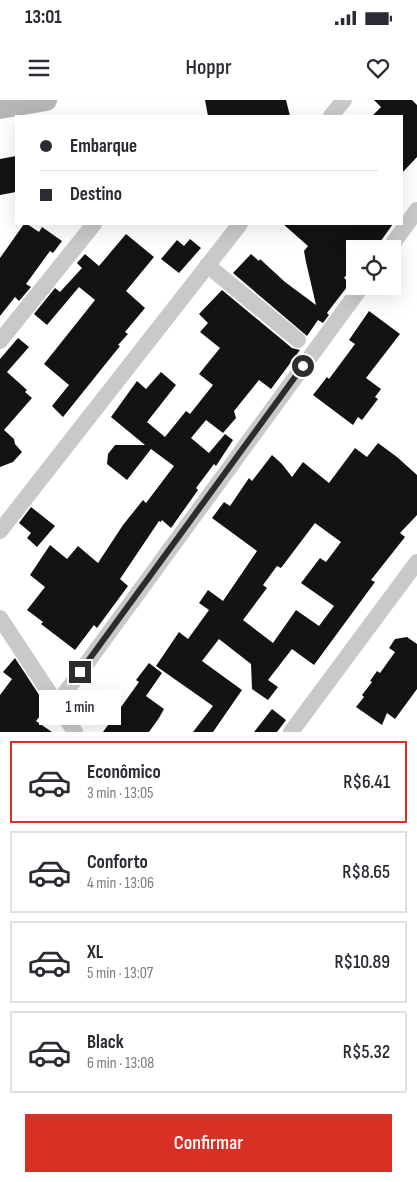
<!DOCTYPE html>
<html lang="pt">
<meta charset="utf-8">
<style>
body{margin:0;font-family:"Sofia Sans Condensed",sans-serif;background:#f7f7f7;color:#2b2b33;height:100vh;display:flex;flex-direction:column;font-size:19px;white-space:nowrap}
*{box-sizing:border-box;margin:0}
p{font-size:16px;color:#7c7c81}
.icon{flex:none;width:28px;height:28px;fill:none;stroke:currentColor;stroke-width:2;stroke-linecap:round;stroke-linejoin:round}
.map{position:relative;height:632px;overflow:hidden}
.sheet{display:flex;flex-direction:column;background:#fff;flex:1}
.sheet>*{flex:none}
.hud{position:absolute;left:15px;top:15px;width:388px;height:110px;border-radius:0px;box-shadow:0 5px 20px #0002;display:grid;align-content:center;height:110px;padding:0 25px;background:#fff}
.fabs{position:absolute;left:346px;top:140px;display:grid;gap:10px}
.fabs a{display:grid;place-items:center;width:55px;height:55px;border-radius:0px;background:#fff;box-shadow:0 5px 20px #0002;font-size:25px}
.end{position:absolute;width:22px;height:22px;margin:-11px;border:6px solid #2c2c2c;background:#fff;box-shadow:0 0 0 2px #fff}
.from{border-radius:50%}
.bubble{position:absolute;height:35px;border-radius:0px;background:#fff;box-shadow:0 5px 20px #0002;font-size:16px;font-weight:600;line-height:35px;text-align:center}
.hud b{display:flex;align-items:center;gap:18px;height:48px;font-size:19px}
.hud b+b{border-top:1px solid #e1e1e2}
.hud i{width:12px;height:12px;background:#2b2b33}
ul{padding:9px 0 0;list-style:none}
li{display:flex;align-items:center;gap:15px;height:82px;margin:0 10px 8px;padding:0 15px;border:2px solid #e1e1e2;border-radius:0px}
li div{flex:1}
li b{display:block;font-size:19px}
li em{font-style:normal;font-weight:600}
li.current{border-color:#d93025}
li>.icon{width:45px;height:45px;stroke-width:1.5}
.action{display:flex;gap:10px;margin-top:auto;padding:10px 25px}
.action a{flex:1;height:58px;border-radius:0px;background:#d93025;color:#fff;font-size:20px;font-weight:600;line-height:58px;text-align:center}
.status{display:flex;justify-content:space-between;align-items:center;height:35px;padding:0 25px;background:#fff;direction:ltr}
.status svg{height:14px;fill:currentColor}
header{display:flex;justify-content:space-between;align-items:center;height:65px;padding:0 25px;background:#fff;font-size:22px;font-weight:600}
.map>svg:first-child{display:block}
.building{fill:#131313;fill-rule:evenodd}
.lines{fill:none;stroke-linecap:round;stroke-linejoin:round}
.street{stroke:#c9c9c9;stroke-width:16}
.secondary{stroke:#b6b6b6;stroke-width:22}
.route{stroke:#2c2c2c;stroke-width:6}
</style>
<div class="status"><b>13:01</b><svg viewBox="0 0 49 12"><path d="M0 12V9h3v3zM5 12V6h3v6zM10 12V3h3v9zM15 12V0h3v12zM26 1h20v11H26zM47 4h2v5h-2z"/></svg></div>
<header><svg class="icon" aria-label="menu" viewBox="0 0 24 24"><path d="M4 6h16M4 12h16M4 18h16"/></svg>Hoppr<svg class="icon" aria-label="heart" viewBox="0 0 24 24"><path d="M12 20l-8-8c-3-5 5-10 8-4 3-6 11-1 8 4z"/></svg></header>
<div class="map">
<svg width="417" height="632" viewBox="0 0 417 632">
<rect width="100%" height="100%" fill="#fff"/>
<!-- building -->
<path class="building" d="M205,0h81l4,16h-82z
M374,0h38l5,5v52l-16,17v-58h-29l9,-9z
M16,56v36l-16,3v-36z
M24,124h3l12,8 3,-5 20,14 -9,12 -3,-2 -24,33 5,3 -12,14 -4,-4 -15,19v-58z
M283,124h110l-18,25h-20v15l-11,14 6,5 -23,30 2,2 -6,8 -5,-3 -11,16 -74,-63 18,-19 8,7 1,-2 25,23 31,23 -10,-43 -2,-11 4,-5z
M126,134l28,23 -28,34 19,17 -20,24 3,2 -10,11 2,1 -57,71 -11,-11 17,-21 -25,-21 51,-64 -16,-13 -32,38 -13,-11 21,-26 5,4 22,-24 -5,-5 8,-9 14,12z
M190,139l11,9 -22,25 -18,-14 16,-19 7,6z
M222,190l70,58 8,2 -29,39 -12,-9 -25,31 2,7 -13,15 -17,-13 -15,18 18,15 16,-19 8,6 -17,26 -2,-2 -18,24 2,2 -27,38 -9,-8 -1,2 -2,-1 -39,58 8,7 -31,42 -3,-3 -19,25 -34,-26 2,-2 -16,-12 18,-23 -15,-12 20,-30 17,14 11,-13 20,17 25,-38 20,-25 3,3 28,-37 -23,-17 -24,31 -20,-16 1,-10 7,-9h30l-34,-28 26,-36 9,8 15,-17 15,13 -29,37 18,15 21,-26 4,3 23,-29 -14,-11 21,-26 -20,-16 8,-9 -9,-9z
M369,211l31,23 -34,44 15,11 -6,8 3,2 -16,21 -4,-3 -5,8 -40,-30 14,-18 2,2 26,-35 -6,-4z
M18,238l11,9 -22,25 20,18 -2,2 7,6 -28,32 10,9 1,5 7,8 -9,10 -13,5v-108z
M378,343l19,14 20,18v40l-17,18 5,4 -34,43 4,2 -61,83 -22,-16 -24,31 10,7 -10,13 -16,-11 -1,-25 -32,-25 -17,22 40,29 -29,42h-20l20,-26 -57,-40 23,-34 9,7 21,-29 -10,-7 9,-13 15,11 34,-50 -45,-33 12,-16 6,4 19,-28 3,3 20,-26 10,9 10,13 11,-15 26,21 26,-35 12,9zM315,423l26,19 -15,20 -6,-4 -19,25 33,23 -15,20 -23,-16 -23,33 -30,-23 24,-32 -4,-3 14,-19 4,2z
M31,407l24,19 -18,21 -10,-9 4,-5 -12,-10z
M407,537l10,7v45l-22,30 -8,-6 -5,12 -26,-18 8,-10 -2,-2 10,-13 -2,-1 7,-10 3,2 15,-21 -6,-4 6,-9z
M15,558l32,49 -11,14 16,11h-52v-37l12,-16 -9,-7z
M149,563l13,10 -16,23 18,13 -5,9 -10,14h-46l36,-50 -3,-2z
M272,609l14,11 -9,12h-23z"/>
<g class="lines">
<!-- street -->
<path class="street" d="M331,16l13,-16
M389,149l28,-39
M207,165l91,75
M0,241l94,-117
M0,431l240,-307
M0,518l75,114
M57,604l305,-418
M291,632l126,-170"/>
<!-- secondary -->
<path class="secondary" d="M0,8l46,-8"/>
</g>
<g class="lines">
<!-- route -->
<path class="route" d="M80,572l223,-306"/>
</g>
</svg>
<div class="fabs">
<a><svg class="icon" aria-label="locate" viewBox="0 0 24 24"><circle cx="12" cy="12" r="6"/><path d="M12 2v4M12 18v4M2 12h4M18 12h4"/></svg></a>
</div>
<i class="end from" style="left:303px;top:266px"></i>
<i class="end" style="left:80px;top:572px"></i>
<div class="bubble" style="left:39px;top:590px;width:82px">1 min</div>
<div class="hud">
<b><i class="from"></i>Embarque</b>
<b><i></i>Destino</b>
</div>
</div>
<section class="sheet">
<ul>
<li class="current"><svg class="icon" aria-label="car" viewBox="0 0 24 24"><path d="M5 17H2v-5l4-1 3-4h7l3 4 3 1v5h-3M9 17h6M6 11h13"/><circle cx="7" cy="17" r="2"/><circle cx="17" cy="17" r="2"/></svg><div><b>Econômico</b><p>3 min · 13:05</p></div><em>R$6.41</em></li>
<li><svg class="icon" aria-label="car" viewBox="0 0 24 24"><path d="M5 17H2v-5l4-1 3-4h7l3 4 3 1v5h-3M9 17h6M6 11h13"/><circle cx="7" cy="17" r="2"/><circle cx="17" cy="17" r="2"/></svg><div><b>Conforto</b><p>4 min · 13:06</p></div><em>R$8.65</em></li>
<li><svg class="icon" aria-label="car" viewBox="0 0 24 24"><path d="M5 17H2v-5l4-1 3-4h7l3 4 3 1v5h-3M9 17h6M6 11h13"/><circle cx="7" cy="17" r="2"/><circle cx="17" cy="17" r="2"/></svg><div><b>XL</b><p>5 min · 13:07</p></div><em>R$10.89</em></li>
<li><svg class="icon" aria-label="car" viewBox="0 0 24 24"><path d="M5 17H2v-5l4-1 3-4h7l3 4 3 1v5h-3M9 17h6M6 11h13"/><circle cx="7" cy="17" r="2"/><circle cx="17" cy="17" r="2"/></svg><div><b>Black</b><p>6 min · 13:08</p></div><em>R$5.32</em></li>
</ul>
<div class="action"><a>Confirmar</a></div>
</section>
